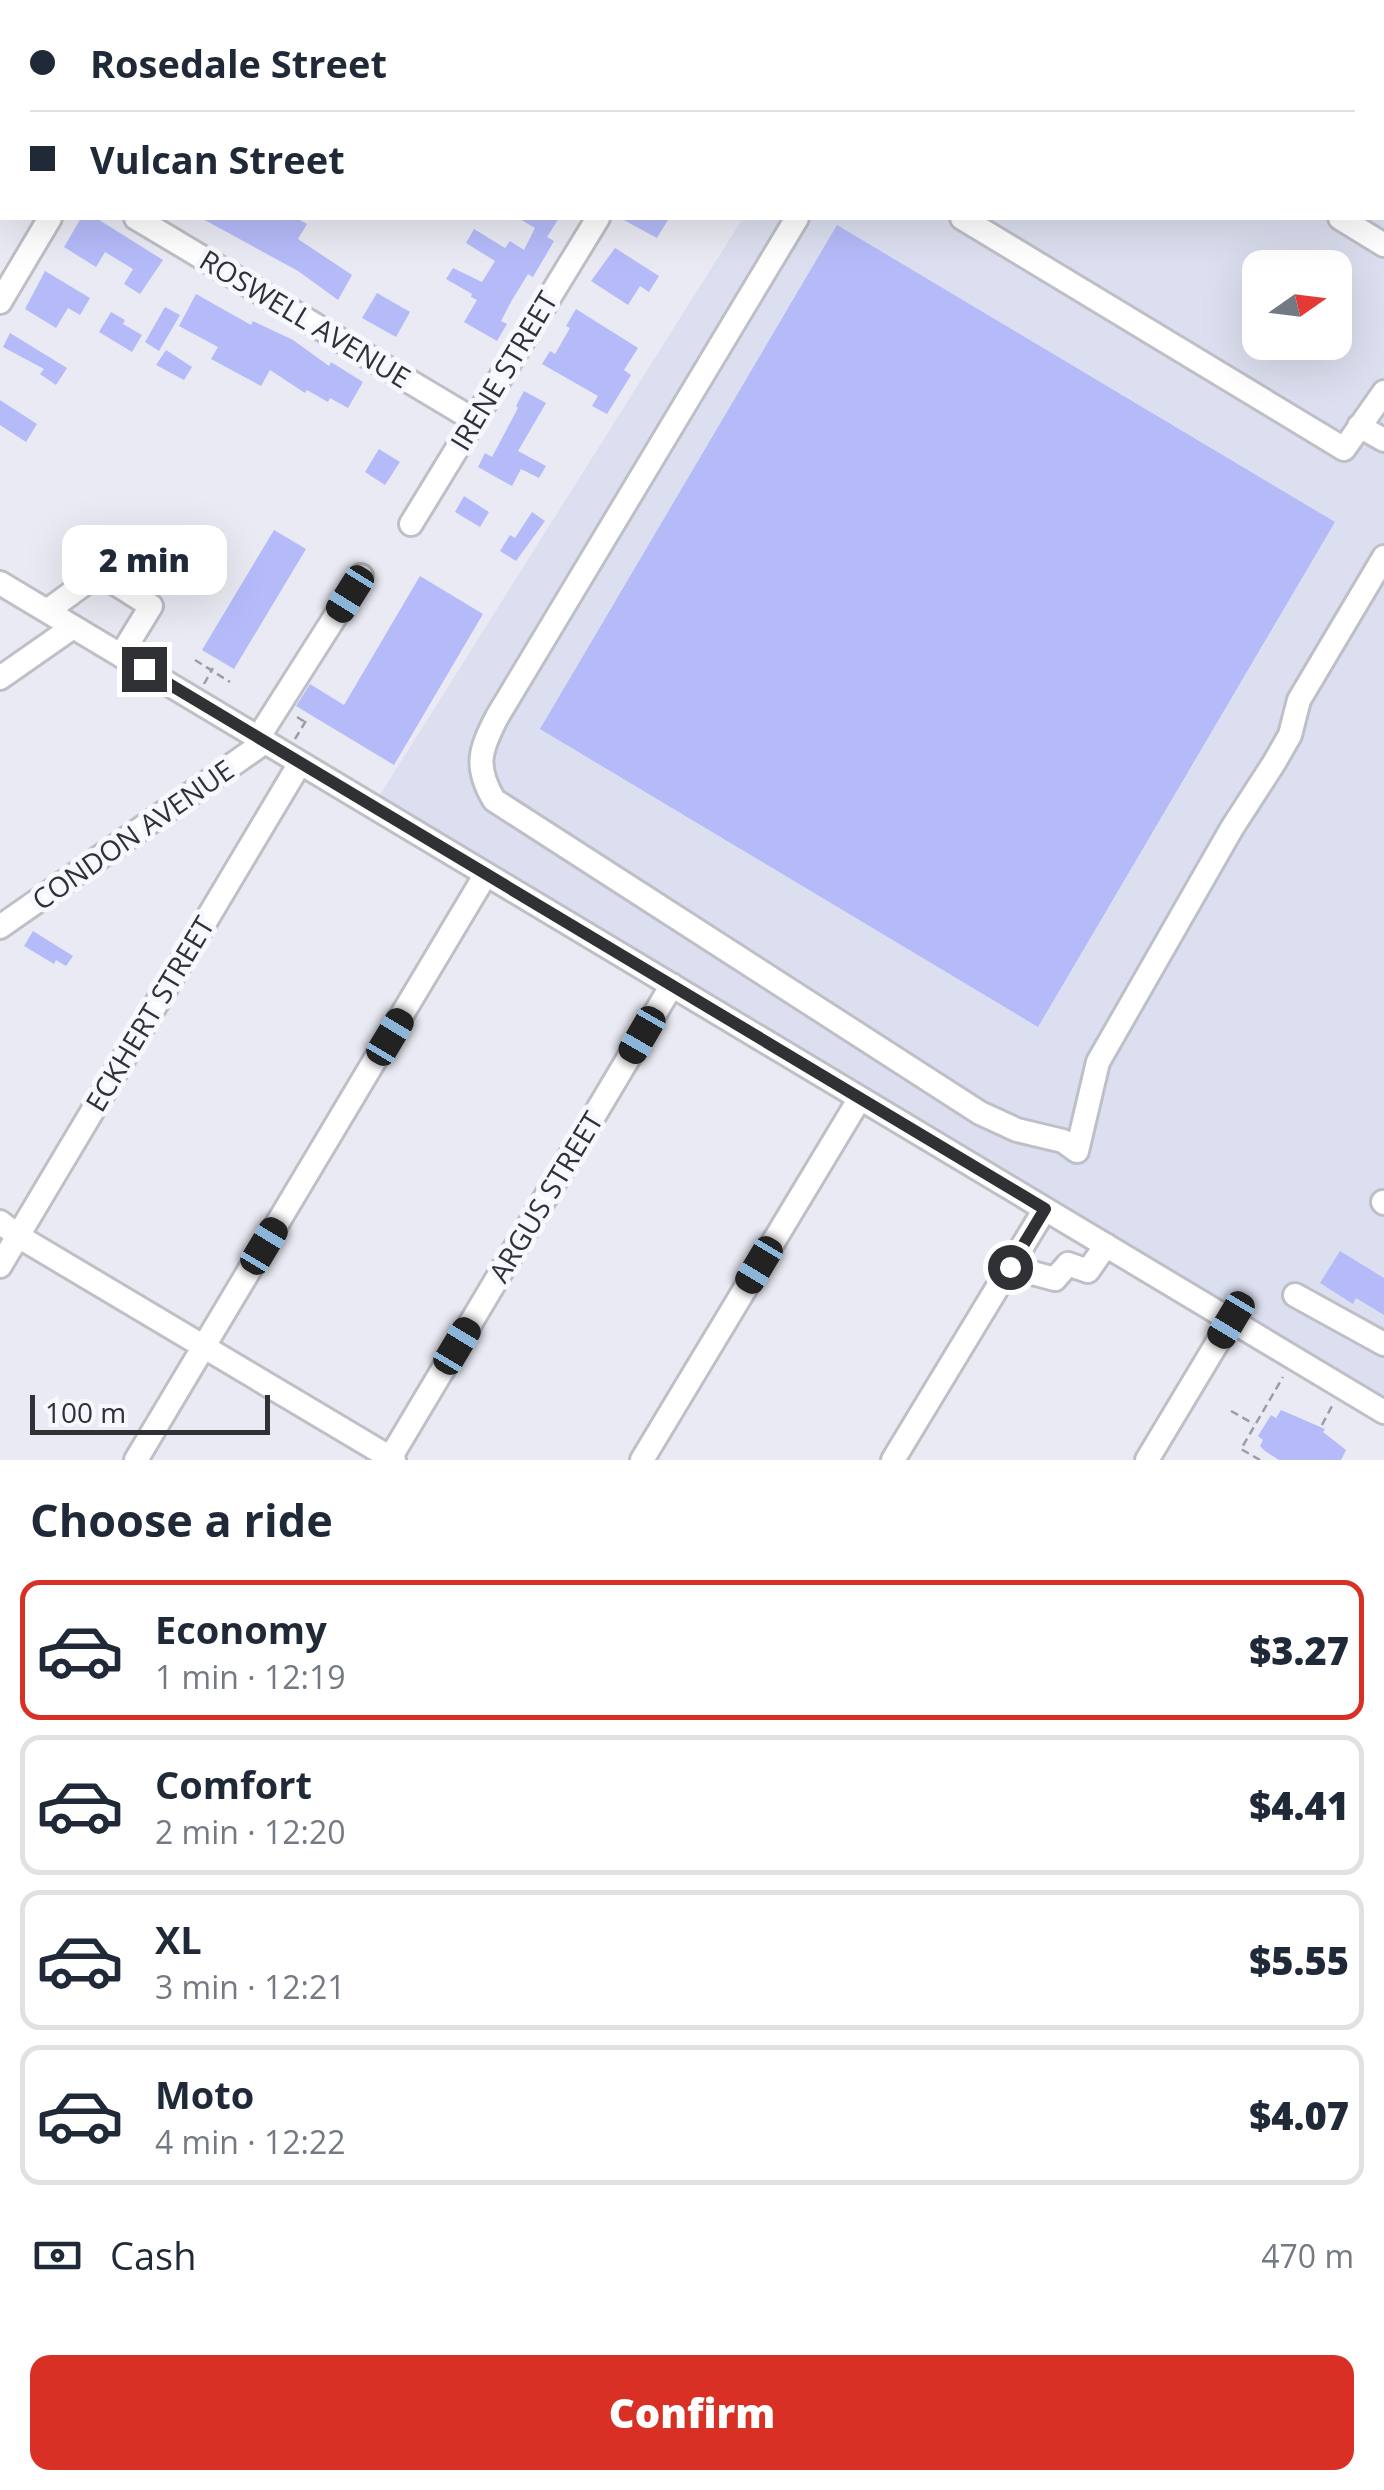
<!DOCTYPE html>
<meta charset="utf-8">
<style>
body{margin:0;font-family:"Open Sans",sans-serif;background:#f6f6f7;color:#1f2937;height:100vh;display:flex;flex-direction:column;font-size:38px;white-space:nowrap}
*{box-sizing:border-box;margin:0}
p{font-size:32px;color:#747a83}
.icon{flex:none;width:55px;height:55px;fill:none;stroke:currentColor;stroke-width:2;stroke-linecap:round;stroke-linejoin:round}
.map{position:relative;height:1460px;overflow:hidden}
.panel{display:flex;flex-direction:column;background:#fff;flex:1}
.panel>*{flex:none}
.hud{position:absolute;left:0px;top:0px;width:1385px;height:220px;box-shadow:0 10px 40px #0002;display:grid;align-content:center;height:220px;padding:0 30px;background:#fff}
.needle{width:65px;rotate:76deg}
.controls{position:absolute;left:1242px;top:250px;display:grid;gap:20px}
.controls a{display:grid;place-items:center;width:110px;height:110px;border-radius:20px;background:#fff;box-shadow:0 10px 40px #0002;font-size:50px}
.scale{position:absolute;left:30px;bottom:25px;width:240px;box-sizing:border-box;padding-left:10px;border:5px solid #303134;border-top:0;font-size:28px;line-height:35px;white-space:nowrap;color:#303134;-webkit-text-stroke:8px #f7f8ff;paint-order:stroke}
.end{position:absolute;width:45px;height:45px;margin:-22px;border:12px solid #303134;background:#fff;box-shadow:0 0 0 5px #fff}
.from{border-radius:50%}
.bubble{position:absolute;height:70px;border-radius:20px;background:#fff;box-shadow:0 10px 40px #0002;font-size:32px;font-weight:800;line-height:70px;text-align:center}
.car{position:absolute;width:30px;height:60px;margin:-30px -15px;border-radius:12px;box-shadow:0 0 8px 2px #0007;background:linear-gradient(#222 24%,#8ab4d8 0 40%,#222 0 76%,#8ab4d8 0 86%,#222 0)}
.hud b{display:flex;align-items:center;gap:35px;height:95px;font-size:38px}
.hud b+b{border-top:2px solid #e0e1e3}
.hud i{width:25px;height:25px;background:#1f2937}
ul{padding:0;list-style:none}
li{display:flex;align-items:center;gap:30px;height:140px;margin:0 20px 15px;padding:0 10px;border:5px solid #e0e1e3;border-radius:20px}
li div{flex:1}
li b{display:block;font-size:38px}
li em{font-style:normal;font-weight:800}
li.current{border-color:#d93025}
li>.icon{width:90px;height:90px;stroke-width:1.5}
h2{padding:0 30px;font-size:45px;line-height:120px}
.pay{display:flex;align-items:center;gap:25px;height:110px;padding:0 30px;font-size:38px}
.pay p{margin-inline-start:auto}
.cta{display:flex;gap:20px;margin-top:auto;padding:20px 30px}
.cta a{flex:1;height:115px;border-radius:20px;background:#d93025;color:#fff;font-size:40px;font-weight:800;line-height:115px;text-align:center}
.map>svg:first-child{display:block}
.built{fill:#dcdfef;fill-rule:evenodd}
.building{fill:#b5bbf9}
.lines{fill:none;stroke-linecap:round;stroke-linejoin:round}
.minor-casing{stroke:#bebfc7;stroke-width:28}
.path{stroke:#9c9da4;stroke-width:2.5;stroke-dasharray:8 5;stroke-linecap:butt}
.minor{stroke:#fff;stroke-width:22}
.route{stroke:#303134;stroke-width:12}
.labels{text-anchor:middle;stroke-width:10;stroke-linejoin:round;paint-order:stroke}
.street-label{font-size:28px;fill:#303134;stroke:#f7f8ff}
</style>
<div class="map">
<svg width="1384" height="1460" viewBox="0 0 1384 1460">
<rect width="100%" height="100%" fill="#e9eaf3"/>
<!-- built -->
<path class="built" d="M743,0h641v1410l-1011,-604 370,-588h639v-216zM1260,268h75v74h-75z"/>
<!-- building -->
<path class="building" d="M81,218h15l67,42 -23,34 -16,-10 9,-15 -28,-17 -9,15 -32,-20z
M201,218h95l11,6 -9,15 54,36 -14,25 -40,-29z
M518,218h41l-12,19 7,4 -21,36 -5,-3 -16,26 -11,21 6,3 -10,17 -33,-19 13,-22 -6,-3 1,-3 -26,-15 7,-11 29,14 13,-21 -29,-18 8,-14 31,19 5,-7 14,9 11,-22z
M620,218h49l-12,20z
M837,225l498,297 -297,505 -498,-298z
M615,248l44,28 -10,16 -9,-6 -12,19 -37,-24z
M45,271l45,27 -10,17 -12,-7 -12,20 -31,-19z
M377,293l33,19 -14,25 -34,-19z
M196,294l55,31 2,-4 40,19 36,26 2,-4 32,20 -15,26 -18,-10 -2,4 -21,-12 -2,3 -35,-23 -9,16 -50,-27 7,-12 -39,-21z
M165,307l15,8 -21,36 -14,-9z
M576,309l62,39 -14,22 7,5 -24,39 -15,-8 6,-10 -56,-32 8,-13 5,3 15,-26 -4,-2z
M111,312l14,8 -2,4 19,11 -10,17 -33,-20z
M10,333l57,35 -11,17 -16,-11 4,-5 -41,-22z
M166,350l26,17 -8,13 -28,-15z
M524,391l22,12 -28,48 28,15 -7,12 -18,-9 -9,17 -34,-19 7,-14 7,4 26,-49 -2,-2z
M0,400l37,24 -11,18 -26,-17z
M379,449l21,13 -15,23 -20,-13z
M464,496l25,16 -9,15 -25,-15z
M532,512l13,9 -29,40 -16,-10 10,-16 5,3z
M274,530l32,19 -72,120 -32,-19z
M420,576l63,38 -89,151 -98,-59 14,-22 34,21z
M33,931l40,25 -7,10 -10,-6 -2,4 -30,-18z
M1340,1251l44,27v37l-28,-17 -3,6 -33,-21z
M1281,1410l44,19 -2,3 23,18 -5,10h-62l-14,-9 -5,-5 3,-6 -5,-4 13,-21 5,3z"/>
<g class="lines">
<!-- minor casing -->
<g class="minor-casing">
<path id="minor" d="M243,0l4,2
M711,0l4,2
M981,0l4,2
M179,2l2,-2
M0,136l2,2
M136,218l338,202
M797,218l-300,499c-17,33 -23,49 -3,83l486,313 37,17 46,11 14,10 21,-89 134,-234 42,-65 16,-28 9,-35 85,-143
M962,218l382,231 40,-57
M1340,218l44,27
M0,302l50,-84
M1359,426l25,14
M411,524l187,-306
M0,583l1384,829
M47,611l52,-38 52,33 -30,49
M0,678l73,-51
M258,738l103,-162
M0,927l265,-185
M1383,1202l1,1
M0,1222l18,14 376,224
M0,1266l300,-503
M1010,1267l45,12 13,-15 20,7 18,-26
M1295,1295l89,49
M136,1460l350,-586
M389,1460l283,-475
M642,1460l218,-362
M893,1460l152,-251
M1147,1460l84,-140"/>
</g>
<!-- path -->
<path class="path" d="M195,660l35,22
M204,684l9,-16
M297,717l8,5
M295,739l12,-20
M1231,1411l23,13
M1322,1425l10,-19
M1260,1460l-19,-11 42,-72"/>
<!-- minor -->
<use href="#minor" class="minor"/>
</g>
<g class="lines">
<!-- route -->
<path class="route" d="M144,669l901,540 -35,58"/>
</g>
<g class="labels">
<!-- street labels -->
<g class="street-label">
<text transform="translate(305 319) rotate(31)" y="10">ROSWELL AVENUE</text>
<text transform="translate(504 371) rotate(-59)" y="10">IRENE STREET</text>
<text transform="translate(133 835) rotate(-35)" y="10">CONDON AVENUE</text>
<text transform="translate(150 1014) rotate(-59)" y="10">ECKHERT STREET</text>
<text transform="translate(546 1197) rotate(-59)" y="10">ARGUS STREET</text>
</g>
</g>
</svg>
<div class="controls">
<a><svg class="needle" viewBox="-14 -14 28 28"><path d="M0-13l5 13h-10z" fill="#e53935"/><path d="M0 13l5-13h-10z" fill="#747a83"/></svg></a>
</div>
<div class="scale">100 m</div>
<i class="end from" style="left:1010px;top:1267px"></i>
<i class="end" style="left:144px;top:669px"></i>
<div class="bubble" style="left:62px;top:525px;width:165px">2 min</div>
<i class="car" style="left:350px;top:594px;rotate:212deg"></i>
<i class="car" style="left:642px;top:1035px;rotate:210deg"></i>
<i class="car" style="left:390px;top:1037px;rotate:31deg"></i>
<i class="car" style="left:264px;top:1246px;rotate:31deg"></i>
<i class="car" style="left:759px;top:1265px;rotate:211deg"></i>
<i class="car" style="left:1231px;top:1320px;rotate:211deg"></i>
<i class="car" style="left:457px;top:1346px;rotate:31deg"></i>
<div class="hud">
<b><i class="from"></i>Rosedale Street</b>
<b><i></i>Vulcan Street</b>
</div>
</div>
<section class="panel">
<h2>Choose a ride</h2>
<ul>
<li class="current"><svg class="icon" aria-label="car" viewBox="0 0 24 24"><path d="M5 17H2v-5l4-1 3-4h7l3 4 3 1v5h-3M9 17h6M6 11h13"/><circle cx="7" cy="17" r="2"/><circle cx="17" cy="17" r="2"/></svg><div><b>Economy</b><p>1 min · 12:19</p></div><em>$3.27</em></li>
<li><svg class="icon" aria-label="car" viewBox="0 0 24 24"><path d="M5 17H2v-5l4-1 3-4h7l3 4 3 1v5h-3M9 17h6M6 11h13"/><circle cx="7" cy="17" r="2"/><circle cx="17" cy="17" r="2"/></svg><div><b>Comfort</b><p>2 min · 12:20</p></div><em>$4.41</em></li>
<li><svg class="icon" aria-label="car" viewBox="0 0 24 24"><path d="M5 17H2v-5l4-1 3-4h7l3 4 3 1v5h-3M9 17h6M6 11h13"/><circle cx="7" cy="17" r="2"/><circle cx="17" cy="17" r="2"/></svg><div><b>XL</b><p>3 min · 12:21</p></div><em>$5.55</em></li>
<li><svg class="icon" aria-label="car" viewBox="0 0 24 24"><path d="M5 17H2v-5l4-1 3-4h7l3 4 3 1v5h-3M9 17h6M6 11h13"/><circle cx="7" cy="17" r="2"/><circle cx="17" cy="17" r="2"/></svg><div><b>Moto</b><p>4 min · 12:22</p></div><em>$4.07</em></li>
</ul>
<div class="pay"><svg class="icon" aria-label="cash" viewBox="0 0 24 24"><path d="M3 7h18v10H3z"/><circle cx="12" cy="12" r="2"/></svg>Cash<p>470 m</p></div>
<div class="cta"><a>Confirm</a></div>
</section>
